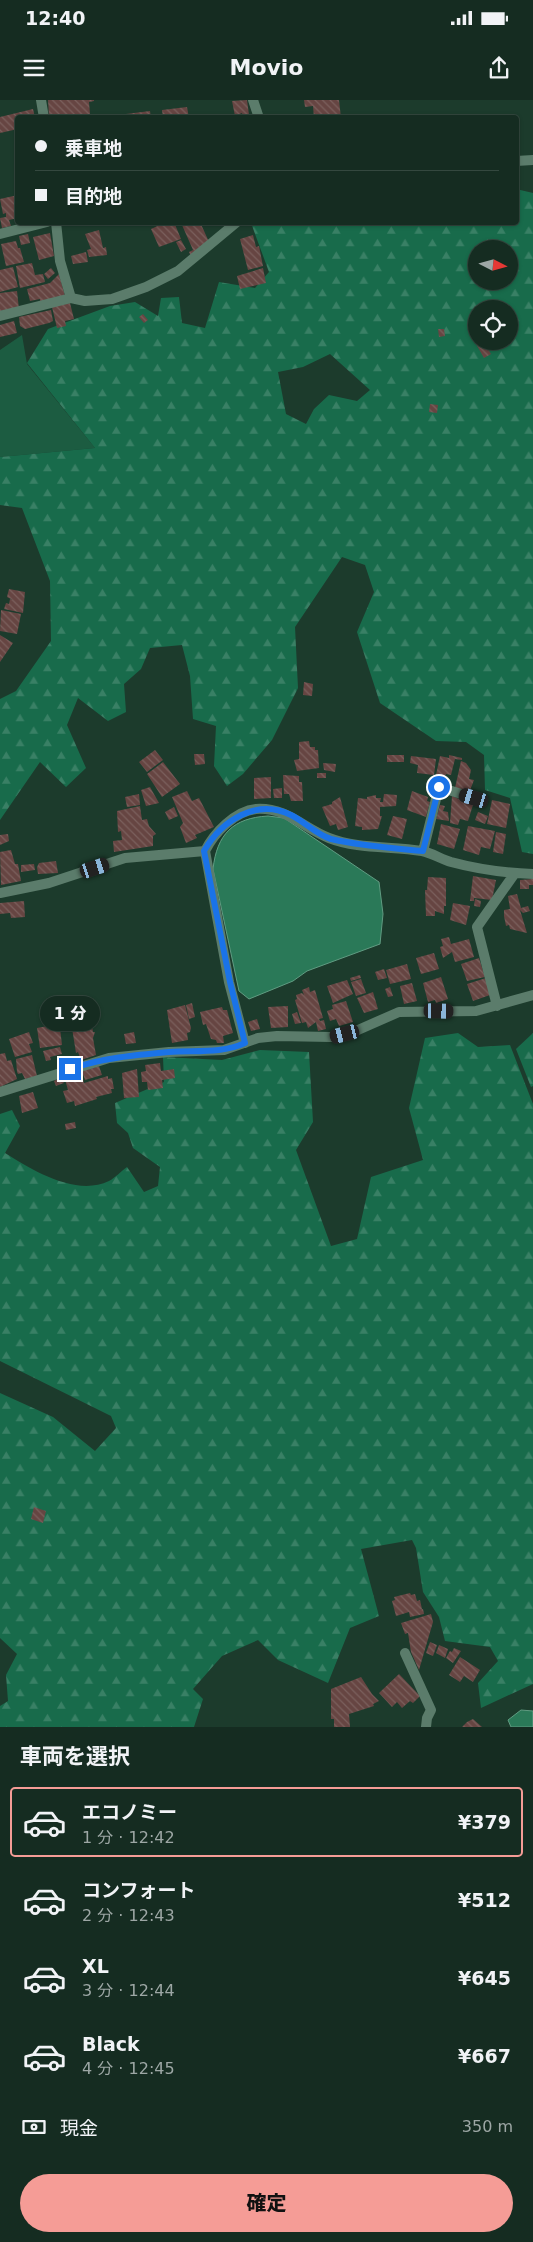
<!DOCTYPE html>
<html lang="ja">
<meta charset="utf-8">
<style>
body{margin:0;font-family:"DejaVu Sans","Noto Sans JP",sans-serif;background:#22382e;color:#f1f3f6;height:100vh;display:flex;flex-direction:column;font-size:19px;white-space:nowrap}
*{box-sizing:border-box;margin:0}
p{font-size:16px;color:#9da7a5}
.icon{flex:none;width:28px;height:28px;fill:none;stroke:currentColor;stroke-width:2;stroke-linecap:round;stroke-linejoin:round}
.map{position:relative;height:1627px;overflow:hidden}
.side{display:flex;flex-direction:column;background:#152c21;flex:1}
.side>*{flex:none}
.top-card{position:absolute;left:15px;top:15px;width:504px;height:110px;border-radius:5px;box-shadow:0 1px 4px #0004,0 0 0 1px #34483f;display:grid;align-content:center;height:110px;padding:0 20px;background:#152c21}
.needle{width:32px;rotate:96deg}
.buttons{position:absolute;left:468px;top:140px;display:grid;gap:10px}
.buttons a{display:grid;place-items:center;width:50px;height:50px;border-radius:50%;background:#152c21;box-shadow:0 1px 4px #0004,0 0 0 1px #34483f;font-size:25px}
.end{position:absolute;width:22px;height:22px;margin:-11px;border:6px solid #1a73e8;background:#fff;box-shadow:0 0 0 2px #fff}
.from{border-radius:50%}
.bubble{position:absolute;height:35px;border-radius:18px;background:#152c21;box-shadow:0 1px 4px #0004,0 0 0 1px #34483f;font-size:16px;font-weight:800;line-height:35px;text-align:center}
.car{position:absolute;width:15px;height:30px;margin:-15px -8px;border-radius:6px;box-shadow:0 0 4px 1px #0007;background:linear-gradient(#222 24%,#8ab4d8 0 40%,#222 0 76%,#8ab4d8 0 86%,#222 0)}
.top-card b{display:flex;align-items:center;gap:18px;height:48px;font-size:19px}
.top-card b+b{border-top:1px solid #34483f}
.top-card i{width:12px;height:12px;background:#f1f3f6}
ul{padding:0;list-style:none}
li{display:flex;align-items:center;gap:15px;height:70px;margin:0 10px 8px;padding:0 10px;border:2px solid transparent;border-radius:5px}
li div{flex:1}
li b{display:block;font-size:19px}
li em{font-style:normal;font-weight:800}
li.active{border-color:#f59c96}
li>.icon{width:45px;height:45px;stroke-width:1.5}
h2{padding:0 20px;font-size:22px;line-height:60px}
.pay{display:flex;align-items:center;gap:12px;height:55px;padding:0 20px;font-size:19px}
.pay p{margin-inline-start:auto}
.cta{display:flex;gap:10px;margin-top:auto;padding:10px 20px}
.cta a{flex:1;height:58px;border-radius:30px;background:#f59c96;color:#111;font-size:20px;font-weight:800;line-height:58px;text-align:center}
.status{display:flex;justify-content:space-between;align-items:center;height:35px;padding:0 25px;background:#152c21;direction:ltr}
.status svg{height:14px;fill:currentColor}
header{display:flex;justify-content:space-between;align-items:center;height:65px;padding:0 20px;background:#152c21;font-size:22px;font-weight:800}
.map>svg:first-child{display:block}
.grass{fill:#1c5c41}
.forest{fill:url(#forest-firs);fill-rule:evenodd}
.water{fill:#2a7958;stroke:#609c82}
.building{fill:url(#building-back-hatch)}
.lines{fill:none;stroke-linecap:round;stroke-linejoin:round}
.minor{stroke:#5b7c6b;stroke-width:10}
.route{stroke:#1a73e8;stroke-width:6}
</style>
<div class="status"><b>12:40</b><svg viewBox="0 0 49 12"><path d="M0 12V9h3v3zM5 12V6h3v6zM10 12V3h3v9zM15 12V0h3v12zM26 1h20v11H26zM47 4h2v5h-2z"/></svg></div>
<header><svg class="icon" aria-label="menu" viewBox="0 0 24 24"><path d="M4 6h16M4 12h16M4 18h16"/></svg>Movio<svg class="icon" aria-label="share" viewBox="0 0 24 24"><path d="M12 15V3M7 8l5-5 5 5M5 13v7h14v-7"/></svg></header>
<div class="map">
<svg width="533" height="1627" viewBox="0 0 533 1627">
<defs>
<pattern id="forest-firs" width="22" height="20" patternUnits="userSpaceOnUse" patternTransform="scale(1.25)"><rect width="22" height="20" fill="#186b4b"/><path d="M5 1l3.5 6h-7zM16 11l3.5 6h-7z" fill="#398065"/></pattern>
<pattern id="building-back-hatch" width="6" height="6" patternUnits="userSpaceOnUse" patternTransform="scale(1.25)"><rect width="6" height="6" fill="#664542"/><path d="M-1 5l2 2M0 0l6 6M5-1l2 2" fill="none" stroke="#7b605d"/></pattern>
</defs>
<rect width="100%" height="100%" fill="#1c3b2c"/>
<!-- grass -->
<path class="grass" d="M22,235l5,29 68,84 -95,9v-107z"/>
<!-- forest -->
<path class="forest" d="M516,89l17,4v661l-11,-2 -12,-54 -25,-8 -1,-35 -18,-13 -30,-1 -56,-38 -23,-71 17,-40 -9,-27 -23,-8 -47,70 3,61 -26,52 -29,34 -16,12 -13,-20 2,-40 -23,-7 -3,-43 -8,-31 -32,3 -9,21 -17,15 2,28 -18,9 -30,-23 -11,27 19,43 -20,19 -26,-25 -40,58v-121l16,-8 35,-50 -1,-60 -28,-73 -22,-3v-48l95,-9 -68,-85 21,-34 62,-23 25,-4 23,14 3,-18 18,-1 3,26 23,5 14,-46 36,6 14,-16 -18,-49 265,-1zM476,149h33v32h-33zM476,209h33v32h-33zM330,254l40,36 -13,11 -28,-6 -15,14 -8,15 -20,-10 -8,-42 25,-5z
M458,933l20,14 32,-2 23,59v580l-52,24 -3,-25 20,-22 -8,-14 -45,-6 -6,-24 -16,-25 -7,-44 -4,-8 -51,9 18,67 -29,12 -22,55 -50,-23 -20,-20 -36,16 -29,33 10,10 -9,28h-194v-21l8,-5 -2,-26 11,-21 -17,-16v-245l53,24 42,34 21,-23 -5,-12 -111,-55v-247l12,-4 8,16 -15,27c27,17 71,44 104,28 6,-3 12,-10 18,-14l17,25 14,-6 2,-19 -27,-19 -5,-15 -11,-10 -2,-20 49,-21 -1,-25 59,3 38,-10 49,2 4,70 -17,28 35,96 26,-7 14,-62 52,-17 -14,-52 16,-70z
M533,933v53l-2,1 -15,-38z"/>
<!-- water -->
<path class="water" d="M268,716l16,2 95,64 4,32 -3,30 -73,27 -14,10 -44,18 -10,-8 -26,-122c4,-35 20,-51 55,-53z
M521,1610l12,1v16h-22l-3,-7z"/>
<!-- building -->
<path class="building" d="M48,0h46v1l-5,1 1,12 -41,3z
M247,0l2,15 -6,2 -1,-4 -7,3 -3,-15z
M304,0h35l2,18h-27l-1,-12 -8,1z
M187,7l2,11h-26l-1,-8z
M33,9l2,9h-17v11l-18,4v-16z
M150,11l1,7h-24l-1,-4z
M18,95v23l-9,2 2,6 -9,2 -2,-10 6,-1v-4l-3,1 -3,-15z
M166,122h8l7,17 -22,8 -8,-18z
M189,122h11l9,20 -17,17 -3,-7 4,-2 -11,-25z
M99,130l4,18 3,-1 1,8 -18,2 -2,-7 4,-1 -6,-15z
M50,133l4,23 -15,4 -6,-23z
M28,134l2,9 -9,2 -2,-9z
M253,135l3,12 3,-1 4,20 -15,4 -8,-31z
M181,140l5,9 -5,3 -5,-10z
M16,141l2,7h2l4,14 -18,4 -5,-22z
M86,152l2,10 -15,2 -2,-8z
M32,163l3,12 8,-1 2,8 -25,6 -4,-22z
M13,167l5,20 -18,5v-22z
M51,168l4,5 -7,6 -4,-5z
M263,168l3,15 -26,6 -3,-13z
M59,174l6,22 -25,6v-3l-10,2 -3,-12 23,-6z
M17,191l2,18 -19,2v-18z
M70,203l4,16 -9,2 1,5 -9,2 -5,-21z
M51,210l2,11 -4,2 -24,6 -5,-3 -1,-9z
M143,214l5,6 -4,3 -5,-6z
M14,221l3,12 -17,4v-12z
M438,229h6l1,7 -6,1z
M481,241h2l8,13 -7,4 -8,-14z
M430,304l8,1 -1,8 -8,-1z
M9,489l16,3 -2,21 -19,-4 2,-6 3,1 1,-5 3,1 -6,-3z
M1,510l20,4 -4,20 -17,-3z
M0,535l13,8 -13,19z
M304,582l9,2 -1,12 -9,-1z
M309,641l1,6h5v3h3l1,18 -22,3 -3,-11 5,-1v-17z
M155,650l8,10 -16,12 -8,-10z
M194,654h10l1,10 -10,1z
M387,655h17v7h-17z
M449,655l13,3v2l-7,-1 -4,16 -5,-1 -1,3 -9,-2 4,-19 9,2z
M411,656l25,3 -2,16 -17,-2 1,-8 -8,-2z
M461,661l5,2 5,7 -2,9 5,1 -5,13 -14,-5z
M163,662l17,22 -18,13 -15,-23z
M323,663l13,1 -1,8 -11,-2z
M317,673h9v5h-9z
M283,675l16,1v6h3l1,19h-12l-2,-7h-5z
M271,677v21l-17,1v-21z
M150,687l9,16 -13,3 -5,-16z
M282,688v10h-8l-1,-9z
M187,691l5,10 7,-3 15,29 -19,8 2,3 -11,5 -6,-16 3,-4 -11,-26z
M412,691l16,6 -1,4 3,1 -4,15 -19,-7z
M139,694l1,11 -13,2 -2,-10z
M384,694l13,1 -1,11 -16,1v9h2l-4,13 -16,1v-3l-7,-1 3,-28 9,1v-2l9,-2v3h5l-1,4h3z
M452,696l21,9 -5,16 -8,-2 -2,6 -8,-2z
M340,697l8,30 -10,3 -2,-6 -6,2 -8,-19 10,-3v-2z
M492,700l18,4 -4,24 -19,-4z
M440,705l5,1 -2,5 5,1 1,9 -13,-2z
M140,706l2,14 5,-1 2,7 7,8 -3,2v10l-39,6 -1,-11 9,-1 -1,-9 -3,1 -1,-21z
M174,707l4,9 -9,4 -4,-8z
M478,712l10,4 -3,8 -10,-4z
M393,716l14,3 -5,20 -15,-4z
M441,724l19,5 -6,20 -17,-5z
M468,726l27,5 -5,18 -9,-2 -2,8 -16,-5z
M496,732l10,2 -3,20 -10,-2z
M8,734l1,7 -9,4v-10z
M11,750l4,14h3l3,17 -20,4 -1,-33z
M56,761l2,12 -20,1 -1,-7 2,-4z
M34,764l1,6 -14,2v-7z
M473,776l23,4 -4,20 -18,-2v3h-4z
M428,777l18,1v28h-2v8l-9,-3v5h-9l-1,-26h2z
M533,779v6h-4v4h-9v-9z
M517,794l4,14 7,-2 2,5 -7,2 -3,-3 7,23 -17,-4 -1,-4 -3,1 -2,-10v-6l6,-1 -2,-13z
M475,799l6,2 -1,6 -6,-1z
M24,801l1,16 -14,1 -1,-5 -10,1v-11z
M453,803l17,3 -4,19 -16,-5z
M449,837l2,7 18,-5 5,18 -19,5 -3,-10 -9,6 -3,-11 3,-1 -2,-7z
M434,853l5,16 -18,5 -5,-16z
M479,858l6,19 -18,4 -6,-17z
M407,864l4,15 -21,5 -4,-14z
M384,869l3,9 -9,2 -3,-8z
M360,875l1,3 -10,3 -1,-3z
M441,877l7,22 -12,4 -1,-3 -7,2 -5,-19z
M486,878l4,17 -17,6 -6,-17z
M361,879l5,14 -10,3 -5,-14z
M347,880l6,14 -20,9 -6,-17z
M412,883l5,18 -13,3 -4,-18z
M309,887l1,5 5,-2 8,28 -4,1 1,2 4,-1 2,9 -8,2 -2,-9 -8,6 -2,-6 -4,1 -7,-23 2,-1 -1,-4 6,-2 2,2 -2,-5z
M390,887l3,9 -5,1 -3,-8z
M373,892l5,17 -14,4 -7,-15z
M346,901l7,21 -14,4 -3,-7 -6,2 -3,-10 6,-2 -1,-4z
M192,903l3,14 -6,2 -3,-14z
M185,905l6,23 -1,4 -3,1 1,7 -16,3 -5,-33z
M288,906v21l-17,1 -3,-21z
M222,907l1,3h4l6,23 -10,3 1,7h-7l-1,-3 -5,-1 -5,-15 -3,1 -3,-13z
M297,912l4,11 -6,1 -3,-10z
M257,919l3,10 -9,2 -3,-9z
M53,925l1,4 6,-1 2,17 -22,3 -3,-20z
M86,925v2l6,-1 1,6h2l-2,6 3,17 -15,5 -3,-8 -2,1 -4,-25z
M29,932l4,11 -4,1 3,8 -17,5 -6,-18z
M134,932l2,11 -10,1 -2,-10z
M60,947l2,7 -12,3 1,3 -5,1 -3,-10z
M5,953l2,8 4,-1 6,19 -17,8v-33z
M32,955l5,21 -12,3 -3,-6 -4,1 -1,-2 -1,-13z
M160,963l1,8 13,-2 1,9 -13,2 1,8 -15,2 -1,-8h-5l-1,-10 5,-1 -1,-6z
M99,966l3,9 -17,5 -3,-9z
M137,969l2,28 -15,1 -2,-25z
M81,971l3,12 24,-7v3l4,-1 2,11h-3l1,4 -16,4 1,2 -22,7 -1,-5 -7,2 -4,-12 5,-1 -4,-14z
M60,978l4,5 -8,3 -2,-5z
M33,992l5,16 -16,5 -3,-17z
M75,1022l1,6 -10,2 -1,-6z
M34,1407l12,4 -3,12 -12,-4z
M410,1493l1,2 4,-1 2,7 3,-1 2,9 -3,1 4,-1 1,5 -14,3 -1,-5 -13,4 -4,-15 3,-1 -1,-3z
M431,1514l2,8 -14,48 -8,-18 -3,-19 -3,1 -4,-11z
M430,1542l7,3 -4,11 -7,-3z
M439,1545l9,4 -3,9 -9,-5z
M454,1548l7,3 -8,12 -7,-5 4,-7 2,1z
M460,1557l20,13 -7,12 -9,-6 -4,6 -11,-7z
M399,1574l21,22 -7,7 -3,-2 -8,7 -5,-6 -5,5 -13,-14z
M361,1577l11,17 7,7 -6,3 1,2 -25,8 1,13h-16v-8h-3v-30z
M473,1619l9,8h-20l5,-5z"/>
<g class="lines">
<!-- minor -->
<path class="minor" d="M41,0l3,18
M253,0l6,18
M516,61l17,-1
M56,122l4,39 11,37
M0,134l47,-12
M0,216l71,-18 14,3 27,-2 34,-12 32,-16 59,-49
M423,751l16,-64 35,11
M0,793l49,-10 76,-25 80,-7
M497,906l-20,-79 38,-54
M245,943l-16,-61 -24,-131c9,-18 30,-40 51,-42 31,-2 47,19 73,29 28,11 63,8 93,13 10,2 19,8 29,11 26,7 55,11 82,12
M0,992l109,-34 60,-6 55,-2 34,-12 19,-2 54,1 27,-7 41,-18 77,-1 57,-16
M405,1553l26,57 -4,8 -1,9"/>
</g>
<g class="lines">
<!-- route -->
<path class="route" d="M70,969c32,-11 65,-14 99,-17 26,-2 52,2 76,-9l-15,-61 -26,-131c18,-31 53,-53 87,-36 14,7 26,20 40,24 30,7 62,9 92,12l16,-64"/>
</g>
</svg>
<div class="buttons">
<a><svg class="needle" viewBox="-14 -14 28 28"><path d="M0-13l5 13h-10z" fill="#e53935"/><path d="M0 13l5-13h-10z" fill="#9da7a5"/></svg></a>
<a><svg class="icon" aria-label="locate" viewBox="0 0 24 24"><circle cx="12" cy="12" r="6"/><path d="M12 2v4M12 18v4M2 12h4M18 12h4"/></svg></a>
</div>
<i class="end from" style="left:439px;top:687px"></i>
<i class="end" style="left:70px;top:969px"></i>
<div class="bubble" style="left:40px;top:896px;width:60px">1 分</div>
<i class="car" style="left:474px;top:698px;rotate:287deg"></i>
<i class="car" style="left:95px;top:768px;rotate:72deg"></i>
<i class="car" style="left:439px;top:911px;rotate:91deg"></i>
<i class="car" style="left:345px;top:934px;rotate:256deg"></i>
<div class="top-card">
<b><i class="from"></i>乗車地</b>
<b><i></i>目的地</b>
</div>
</div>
<section class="side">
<h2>車両を選択</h2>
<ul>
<li class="active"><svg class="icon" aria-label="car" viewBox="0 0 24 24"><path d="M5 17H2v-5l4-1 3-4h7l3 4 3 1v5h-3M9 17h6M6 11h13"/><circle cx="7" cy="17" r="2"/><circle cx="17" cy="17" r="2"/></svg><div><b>エコノミー</b><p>1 分 · 12:42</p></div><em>¥379</em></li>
<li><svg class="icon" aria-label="car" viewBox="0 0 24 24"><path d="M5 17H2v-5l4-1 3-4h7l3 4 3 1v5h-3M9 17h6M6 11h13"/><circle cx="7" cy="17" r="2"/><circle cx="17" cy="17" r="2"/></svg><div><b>コンフォート</b><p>2 分 · 12:43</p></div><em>¥512</em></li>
<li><svg class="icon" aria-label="car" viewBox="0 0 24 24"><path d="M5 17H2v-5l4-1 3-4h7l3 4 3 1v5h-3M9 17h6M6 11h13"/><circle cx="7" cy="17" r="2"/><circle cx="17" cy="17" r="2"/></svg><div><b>XL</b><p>3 分 · 12:44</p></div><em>¥645</em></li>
<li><svg class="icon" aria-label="car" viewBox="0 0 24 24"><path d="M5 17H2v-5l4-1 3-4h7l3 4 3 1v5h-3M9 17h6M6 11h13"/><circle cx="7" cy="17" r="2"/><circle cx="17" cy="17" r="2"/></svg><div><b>Black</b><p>4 分 · 12:45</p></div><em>¥667</em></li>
</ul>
<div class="pay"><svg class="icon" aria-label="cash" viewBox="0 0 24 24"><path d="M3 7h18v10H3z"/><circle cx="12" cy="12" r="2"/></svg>現金<p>350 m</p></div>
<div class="cta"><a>確定</a></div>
</section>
